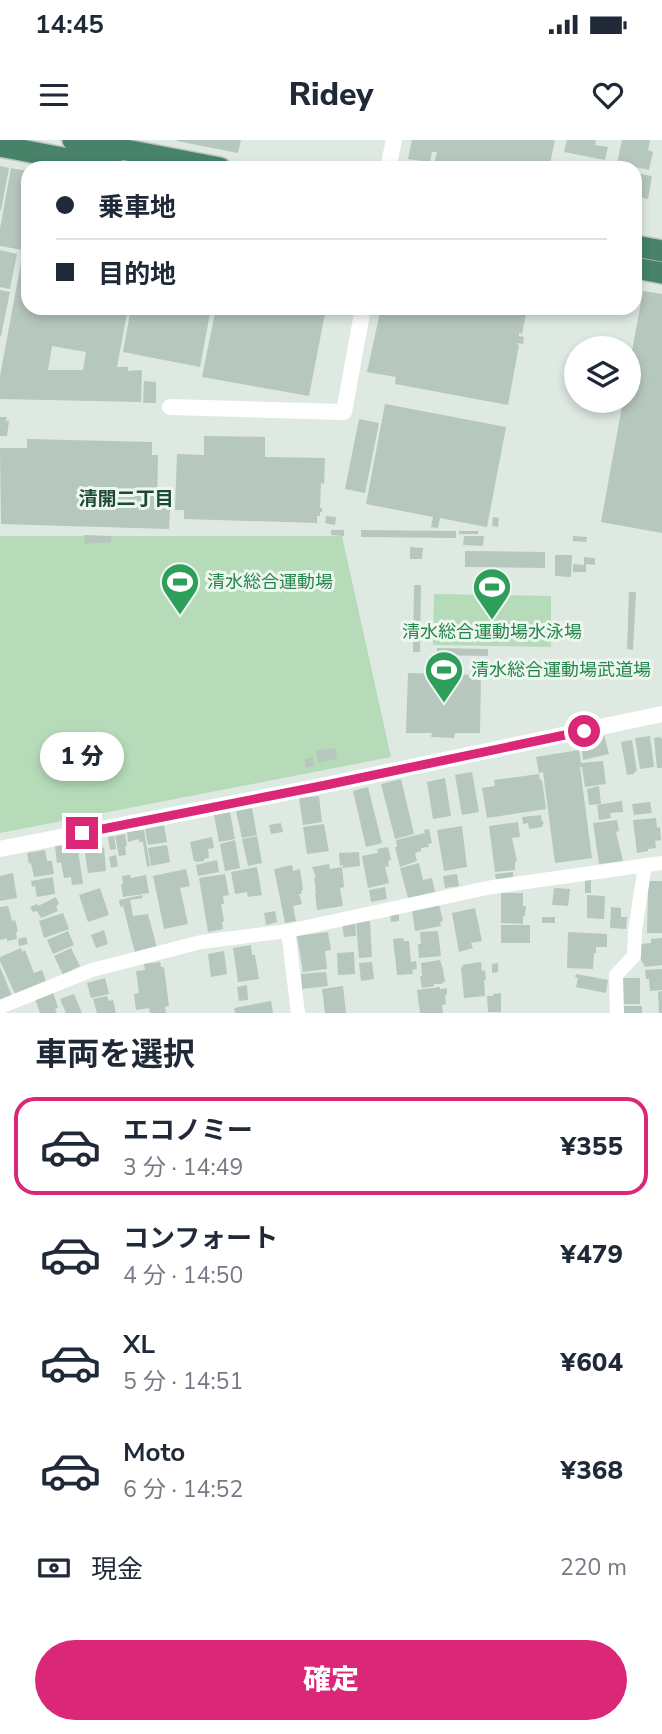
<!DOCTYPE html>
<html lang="ja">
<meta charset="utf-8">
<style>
body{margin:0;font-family:"Nunito Sans","Noto Sans JP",sans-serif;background:#f6f6f7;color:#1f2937;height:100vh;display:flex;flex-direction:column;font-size:26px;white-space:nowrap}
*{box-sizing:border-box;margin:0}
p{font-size:23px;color:#747a83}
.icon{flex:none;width:38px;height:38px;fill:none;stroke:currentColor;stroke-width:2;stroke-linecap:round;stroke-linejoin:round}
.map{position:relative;height:873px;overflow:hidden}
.side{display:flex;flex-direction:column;background:#fff;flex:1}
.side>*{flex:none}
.banner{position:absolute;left:21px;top:21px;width:621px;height:154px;border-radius:21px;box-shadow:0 4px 10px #0003;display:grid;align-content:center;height:154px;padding:0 35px;background:#fff}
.buttons{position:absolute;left:564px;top:196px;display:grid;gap:14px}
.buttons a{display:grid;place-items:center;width:77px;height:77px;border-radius:50%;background:#fff;box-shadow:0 4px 10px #0003;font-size:35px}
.end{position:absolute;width:32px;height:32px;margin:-16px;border:9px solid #db2777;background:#fff;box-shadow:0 0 0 4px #fff}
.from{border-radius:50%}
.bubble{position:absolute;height:49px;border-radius:24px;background:#fff;box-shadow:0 4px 10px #0003;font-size:23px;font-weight:800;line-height:49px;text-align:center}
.banner b{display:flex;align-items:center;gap:24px;height:66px;font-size:26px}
.banner b+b{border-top:2px solid #e0e1e3}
.banner i{width:18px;height:18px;background:#1f2937}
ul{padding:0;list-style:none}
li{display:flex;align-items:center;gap:21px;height:98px;margin:0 14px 10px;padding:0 21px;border:4px solid transparent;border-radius:21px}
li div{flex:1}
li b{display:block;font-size:26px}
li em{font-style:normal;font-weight:800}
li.current{border-color:#db2777}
li>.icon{width:63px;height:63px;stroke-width:1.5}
h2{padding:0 35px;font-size:32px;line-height:84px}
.pay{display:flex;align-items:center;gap:18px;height:77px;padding:0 35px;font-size:26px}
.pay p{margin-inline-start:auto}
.button{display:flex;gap:14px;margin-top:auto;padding:14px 35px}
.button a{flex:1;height:80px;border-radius:42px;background:#db2777;color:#fff;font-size:28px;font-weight:800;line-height:80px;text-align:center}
.status{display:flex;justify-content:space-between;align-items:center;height:49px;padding:0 35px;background:#fff;direction:ltr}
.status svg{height:19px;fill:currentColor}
header{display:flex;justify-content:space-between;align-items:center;height:91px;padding:0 35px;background:#fff;font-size:32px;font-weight:800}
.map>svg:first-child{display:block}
.green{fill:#b6dbb9}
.building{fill:#b6c7bd;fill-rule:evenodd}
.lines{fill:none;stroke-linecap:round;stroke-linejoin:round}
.trunk-casing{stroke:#bcc4c0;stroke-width:24}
.minor{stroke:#fff;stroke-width:14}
.tertiary{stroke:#fff;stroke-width:16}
.trunk{stroke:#478269;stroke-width:21}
.route{stroke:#db2777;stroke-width:9}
.labels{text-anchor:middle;stroke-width:6;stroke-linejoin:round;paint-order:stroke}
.leisure-label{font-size:18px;fill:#27864d;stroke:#eef6f0;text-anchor:start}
.neighbourhood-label{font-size:19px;font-weight:bold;fill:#1c4a36;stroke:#eef6f0}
</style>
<div class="status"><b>14:45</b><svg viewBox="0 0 49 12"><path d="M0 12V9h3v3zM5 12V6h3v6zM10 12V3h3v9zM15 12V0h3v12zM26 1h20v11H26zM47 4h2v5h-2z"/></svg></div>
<header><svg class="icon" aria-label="menu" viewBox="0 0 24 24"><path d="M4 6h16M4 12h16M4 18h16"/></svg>Ridey<svg class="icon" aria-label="heart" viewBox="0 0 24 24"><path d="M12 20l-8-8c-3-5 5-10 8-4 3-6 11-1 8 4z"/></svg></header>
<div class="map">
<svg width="662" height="873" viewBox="0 0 662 873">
<rect width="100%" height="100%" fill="#dee9e2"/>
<!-- green -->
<path class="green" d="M0,396h342l49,221 -391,76z
M434,454l117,2v51l-118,-2z"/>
<!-- building -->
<path class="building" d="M177,0h64l-3,13 -61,-12z
M412,0h143l-6,28h-116l4,-16h-5l-3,16h-8l1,-7 -14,-2z
M567,0h29l-1,5 13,2 -3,13 -41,-8z
M622,0h28l-2,10 5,2 -4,18 -32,-7z
M578,22l24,5v1h-25z
M0,26l9,2 -8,42h-1z
M11,28l17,3v80l-28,-5v-17z
M635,33l17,3 -4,23 -13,-3z
M0,110l17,4 -7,35 -10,-2z
M23,112l5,1v55h100l-11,59h11v4l14,-1 -1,32 -141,-3v-23zM52,206l34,6 -3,18h-35z
M0,150l10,2 -9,44h-1z
M643,151l19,3v239l-61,-11 22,-121h5v-28z
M131,168h80l-11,59 -77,-15z
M216,168h110l-17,88 -107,-19z
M381,168h146l-5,26 -3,-1v3l5,1 -1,7 -6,-1v1l2,1 -11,60 -113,-21 1,-7 -29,-5z
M144,241l12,1v21h-13z
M385,264l121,23 -19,100 -47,-9 -2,10 -7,-1 2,-10 -67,-13z
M0,277h7l-1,4h3l-2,15h-7z
M359,279l20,4 -14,70 -20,-4z
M204,296l61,1v20l60,1 -1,26 -3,-1 -1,25h2v4h-2v4h-3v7l-133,-4v-9h-9l2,-56 27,1z
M27,299l125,3v13h6l-1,53h13l-1,21 -168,-5 -1,-76h27z
M326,376l10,1 -1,8 -10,-2z
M493,377l6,1 -1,9 -6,-1z
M331,390h13v6l-13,-1z
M361,390l95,1v7l-95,-1z
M459,391h19v3h-19z
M84,395l27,1v6l-26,2z
M464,396h20l-1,10 -20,-1z
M573,396l14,1 -1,5 -13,-1z
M410,407l13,1 -1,11h-12z
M465,411l80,1v16l-80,-1z
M555,415h17l-1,22 -16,-1z
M584,417l11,1v7l-9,-1v8h-13v-8l11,1z
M414,445h7l-1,67h-7z
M629,452h7l-3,58 -6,-1z
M437,508l51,1v7l-51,-1z
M559,519h12v19l-13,-1z
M408,533l73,2 -1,58h-25l-1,5 -23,-1 1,-4h-26z
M604,595l5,19 -26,6 -2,-20z
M650,596l4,31 -14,2 -5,-31z
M660,597l2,2v29h-5l-3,-30z
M632,600l5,31 -3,1v2l-7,1 -6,-33z
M335,608l2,11 -19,4 -2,-12z
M579,610l2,13 22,-2 3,23 -21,3 -3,-20h-2l12,91 -37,5 -12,-91 -4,1 -3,-16z
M313,617l1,9 -8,2 -2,-9z
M472,632l7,40 -17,3 -7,-40z
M539,634l1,6h2l4,29 -59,9 -5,-30 13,-2 -1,-6z
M445,638l6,38 -18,3 -6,-37z
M401,639l13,55 -19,5 -14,-55z
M599,646l2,18 -12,1 -2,-16z
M368,647l14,56 -16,4 -13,-56z
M319,656l3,26 -19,3 -4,-27z
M622,661l1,11 -13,1 1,5 -12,2 -2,-15z
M650,662l2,11 -18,2 -2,-11z
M252,668l5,27 -15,3 -6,-27z
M230,672l5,27 -16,3 -5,-27z
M541,675l1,7 2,-1 -2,6 -13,2 -1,-6 -5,1 -1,-7z
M656,678l1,10 3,-1 1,13 -6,1 1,7 -8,1v2l-11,2 -4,-33z
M617,680l2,11 -3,1 7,29 -24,3 -6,-41z
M518,682l2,15 -8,1 5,23 -2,1v8l-20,2 -6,-46z
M281,683l2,9 -12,2 -2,-9z
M324,684l5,27 -22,3 -4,-27z
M164,685l3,17 -19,3 -3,-16z
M462,686l5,41 -23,4 -7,-41z
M429,689l3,14 -4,1 1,3 -8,1v3l-6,2 2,8 -17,6 -5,-20h2l-1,-7 29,-7 -1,-3z
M144,690l6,36 -3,1 -4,-25h-4v-3l-11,3 -1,-10z
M125,694l2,12h-2l1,9 -7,1 -4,-20z
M114,696l2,13 -6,1 -2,-13z
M257,696l5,27 -14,3 -6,-27z
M212,697l2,11 -6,1 1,9 -5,1v2l-8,1v-1h-2l-4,-19z
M101,698l1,10 2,-1 2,24 -18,2 -5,-32z
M235,700l5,28 -15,3 -5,-27z
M77,703l6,41 -11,1 -1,-8 -7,1 -3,-16 -4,1 -2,-17z
M167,705l3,17 -19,4 -3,-18z
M388,707l3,13 -3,1 1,5 -4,1 4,16 -21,5 -6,-32 16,-3 -1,-4z
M45,710l2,11h5l2,13 -20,3 -3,-14 -2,1 -2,-11z
M359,712l1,14 -17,2v-3l-3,1 -1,-13z
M116,715l2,11 -7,2 -2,-11z
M217,720l2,12 -21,4 -2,-11z
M419,723l4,17 9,-2 3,14 -27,6 -8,-30z
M329,724l1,5 12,-2 2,20 -4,1 3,18 -26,4 -2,-17h1l-2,-16h2l-4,-10z
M292,725l1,6 7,-2 3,21 -2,1 1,3h-3l3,10 -9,2 3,15 -11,2 -11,-54z
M257,727l5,28 -14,2 -1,-5 -12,2 -4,-22z
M186,729l4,17 -10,2 8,36 -24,5 -11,-53z
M513,732v5l-17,3 -1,-6z
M13,733l4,25 -17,3v-25z
M225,734l4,21 -6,1 1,8h-3l3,17 -2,1 1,7 -15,3 -9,-54z
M457,734l2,12 -14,2 -2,-12z
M130,735l1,3 15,-3 3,18 -26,4 -2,-13h2l-1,-8z
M53,737l2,17 -18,3 -2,-11 -3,1 -1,-6z
M585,740h6v13h-6z
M644,741h18v52h-15l1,-39h-4z
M385,747l2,12 -16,3 -2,-12z
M100,748l9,27 -21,7 -9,-27z
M554,748l16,1 -2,17 -16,-1z
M501,753h22v13h3l-1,10h-2v8l-22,-1z
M142,755l1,3 -13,2 3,16 15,-2 9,34 -22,5 -12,-47 -3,1 -1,-7z
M587,755l18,1 -1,23 -17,-1z
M56,757l3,7 -3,2 2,5 -17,7 -4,-7 -4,1 -3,-5 7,-3 1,2z
M439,764l4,17 -3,1 1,4 -26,5 -3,-21z
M8,766l4,15 3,-1 3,11 -2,1 1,7 -10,2v-3l-7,2v-33z
M611,767l10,1v9h6l-1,12 -16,-1z
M475,768l7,33 -11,2 2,5 -14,4 -7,-39z
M275,771l2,11 -11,3 -2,-12z
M63,773l6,16 -25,9 -5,-17z
M399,774v7l-8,1 -1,-7z
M542,777h13v6h-13z
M370,781l2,36 -13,1 -3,-36z
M355,782l1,14 -12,1 -2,-14z
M501,785h29v18h-29z
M104,790l4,14 -12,4 -5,-13z
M68,791l6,14 -21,9 -6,-14z
M438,791l3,25 -22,2 -1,-14h3l-1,-12z
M328,792l3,18 -6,1 2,18 -24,3 -6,-36z
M568,792l39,2v13h-11v6h-2l-1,16 -26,-1z
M26,797l2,7 -9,2 -1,-7z
M403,798l1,3h5l2,21 5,-1 1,8 -5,1 1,4 -16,1 -4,-36z
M662,798v27l-17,2 -6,-11v-12l12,-1v-4z
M251,805l1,10h3l4,24 -21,3 -5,-34z
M21,808l1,4 3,-2 9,23 8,-3 4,11 -31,13 -15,-33v-4z
M71,808l9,18 -17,9 -9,-19z
M224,811l3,23 -16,3 -3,-23z
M354,812l1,22 -17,1 -1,-22z
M440,820l3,9 2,13h-3l1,2h-9v2l-12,2 -2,-12h2l-1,-13z
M160,822l1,5h3l5,39 -4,1 1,6h-16l-1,-5 -13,2 -2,-16 5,-1 -3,-22 9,-1 -1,-6z
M372,822l2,17 -13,2 -2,-18z
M481,822l1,9 3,-1 1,10h-2l1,16 -21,2 -3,-31h2l-1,-2z
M498,823v9l-6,1v-9z
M0,827l12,29 -12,5z
M662,829v21l-12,1 -1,-12h-3l-1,-9z
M326,832l2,14 -26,3 -1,-15z
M576,834l32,6 -2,13 -30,-6 2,-9 -3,-1z
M105,838l4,16 -18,4 -4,-15z
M619,838h21v26h-20z
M247,845l1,15 -9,1 -2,-14z
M343,846l3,27h-21l-3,-24z
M440,847v2l7,-1v6l-2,1 1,9 -4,1 1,8h-23l-3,-23z
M662,851v22h-3l-1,-21z
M53,852l5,16 -3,1 2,4h-17l-5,-14z
M501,853v19h-13l-1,-16h6v-2z
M74,854l8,19h-16l-6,-14z
M107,856l2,5 4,-1 3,13h-19l-4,-14z
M271,861l2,12h-38l-1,-5z
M619,866h23v7h-23z"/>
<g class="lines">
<!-- trunk casing -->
<g class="trunk-casing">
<path id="trunk" d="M73,0l147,28
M0,6l115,22
M635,106l27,5
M635,128l27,5"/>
</g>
<!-- minor -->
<path class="minor" d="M288,791l10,82
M0,867l92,-37 109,-28 87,-11 204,-44 170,-24
M617,873l-1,-38 18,-19 1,-25 10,-66"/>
<!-- tertiary -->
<path class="tertiary" d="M388,28l6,-28
M170,267l174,5 19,-104
M0,709l326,-64 336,-71"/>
<!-- trunk -->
<use href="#trunk" class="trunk"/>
</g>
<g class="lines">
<!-- route -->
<path class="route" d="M82,693l244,-48 258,-54"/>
</g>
<!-- icons -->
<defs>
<g id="stadium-pin" transform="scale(2.0125)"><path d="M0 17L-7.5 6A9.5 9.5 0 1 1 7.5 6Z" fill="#2e9e5b" stroke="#eef6f0"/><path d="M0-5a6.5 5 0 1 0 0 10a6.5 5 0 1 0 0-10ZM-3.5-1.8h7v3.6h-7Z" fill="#fff"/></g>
</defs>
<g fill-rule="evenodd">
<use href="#stadium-pin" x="180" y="442"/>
<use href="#stadium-pin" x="492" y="447"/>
<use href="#stadium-pin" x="444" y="530"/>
</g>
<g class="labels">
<!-- leisure labels -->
<g class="leisure-label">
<text x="207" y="448">清水総合運動場</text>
<text x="492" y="498" text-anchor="middle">清水総合運動場水泳場</text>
<text x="471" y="536">清水総合運動場武道場</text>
</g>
<!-- neighbourhood labels -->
<g class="neighbourhood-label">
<text x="126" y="365">清開二丁目</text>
</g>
</g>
</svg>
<div class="buttons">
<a><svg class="icon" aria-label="layers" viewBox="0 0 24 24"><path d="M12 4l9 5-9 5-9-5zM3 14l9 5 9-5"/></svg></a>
</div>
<i class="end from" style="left:584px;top:591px"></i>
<i class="end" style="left:82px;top:693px"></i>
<div class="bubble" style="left:40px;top:592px;width:84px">1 分</div>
<div class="banner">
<b><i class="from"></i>乗車地</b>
<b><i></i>目的地</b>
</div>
</div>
<section class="side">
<h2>車両を選択</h2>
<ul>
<li class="current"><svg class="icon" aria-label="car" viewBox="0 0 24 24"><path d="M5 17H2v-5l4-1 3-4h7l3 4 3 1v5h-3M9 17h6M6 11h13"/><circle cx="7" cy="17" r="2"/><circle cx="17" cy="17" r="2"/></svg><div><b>エコノミー</b><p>3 分 · 14:49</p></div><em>¥355</em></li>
<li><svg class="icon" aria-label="car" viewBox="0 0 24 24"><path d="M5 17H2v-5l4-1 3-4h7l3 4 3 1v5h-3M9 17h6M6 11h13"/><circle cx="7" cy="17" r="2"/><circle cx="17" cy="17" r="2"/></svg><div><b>コンフォート</b><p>4 分 · 14:50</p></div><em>¥479</em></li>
<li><svg class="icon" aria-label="car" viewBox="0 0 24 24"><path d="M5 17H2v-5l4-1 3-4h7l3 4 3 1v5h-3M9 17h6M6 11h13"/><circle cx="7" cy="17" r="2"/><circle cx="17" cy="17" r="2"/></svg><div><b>XL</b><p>5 分 · 14:51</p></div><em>¥604</em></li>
<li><svg class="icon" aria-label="car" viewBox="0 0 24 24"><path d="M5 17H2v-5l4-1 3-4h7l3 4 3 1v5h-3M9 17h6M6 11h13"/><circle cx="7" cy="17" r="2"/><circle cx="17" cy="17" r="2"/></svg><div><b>Moto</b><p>6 分 · 14:52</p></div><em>¥368</em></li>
</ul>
<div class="pay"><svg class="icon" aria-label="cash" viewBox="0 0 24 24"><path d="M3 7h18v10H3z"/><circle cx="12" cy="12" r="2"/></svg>現金<p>220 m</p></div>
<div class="button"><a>確定</a></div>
</section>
